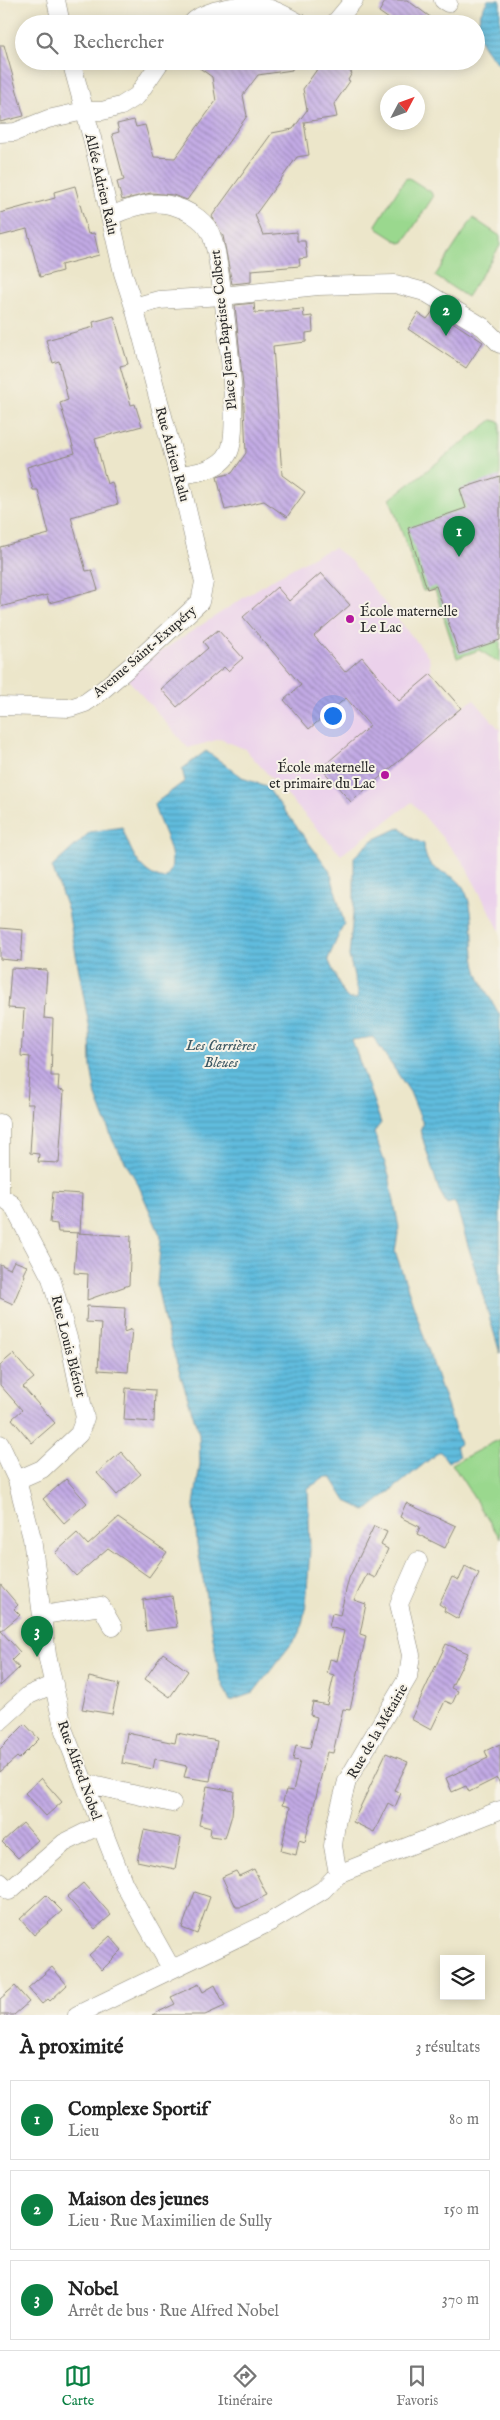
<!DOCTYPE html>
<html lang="fr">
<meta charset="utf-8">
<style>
:root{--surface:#fff;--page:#f2f2f2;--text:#222;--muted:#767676;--line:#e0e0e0;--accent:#0b8043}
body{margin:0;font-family:"IM FELL English",serif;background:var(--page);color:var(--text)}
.controls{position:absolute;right:15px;bottom:15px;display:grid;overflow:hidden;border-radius:0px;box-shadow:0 2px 12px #0003}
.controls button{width:45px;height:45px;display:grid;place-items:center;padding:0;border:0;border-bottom:1px solid var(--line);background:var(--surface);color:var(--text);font:25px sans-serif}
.compass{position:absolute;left:380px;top:85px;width:45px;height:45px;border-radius:50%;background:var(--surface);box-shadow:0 2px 12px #0003;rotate:49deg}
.you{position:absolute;left:332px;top:715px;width:18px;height:18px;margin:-12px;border:4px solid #fff;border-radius:50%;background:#1a73e8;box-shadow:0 0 0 8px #1a73e833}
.badge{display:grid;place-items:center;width:32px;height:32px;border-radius:50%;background:var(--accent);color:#fff;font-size:16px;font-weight:700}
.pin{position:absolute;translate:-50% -41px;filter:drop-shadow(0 1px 2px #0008)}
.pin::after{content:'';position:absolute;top:26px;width:18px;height:15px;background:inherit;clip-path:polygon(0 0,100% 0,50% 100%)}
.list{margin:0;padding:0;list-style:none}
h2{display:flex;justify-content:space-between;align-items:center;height:65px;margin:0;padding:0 20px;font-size:21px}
h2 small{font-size:16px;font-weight:400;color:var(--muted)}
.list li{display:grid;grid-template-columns:32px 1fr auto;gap:15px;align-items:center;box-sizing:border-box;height:80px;margin:0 10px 10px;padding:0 10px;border:1px solid var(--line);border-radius:0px}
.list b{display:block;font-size:19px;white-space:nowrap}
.list p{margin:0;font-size:16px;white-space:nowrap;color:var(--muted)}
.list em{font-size:16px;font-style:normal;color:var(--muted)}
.icon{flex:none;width:28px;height:28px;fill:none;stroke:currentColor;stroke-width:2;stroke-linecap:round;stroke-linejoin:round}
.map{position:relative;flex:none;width:500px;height:2015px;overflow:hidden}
.search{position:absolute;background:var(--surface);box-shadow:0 2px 12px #0003;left:15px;right:15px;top:15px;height:55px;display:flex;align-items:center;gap:12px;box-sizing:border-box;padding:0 18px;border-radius:28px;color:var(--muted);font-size:19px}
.sheet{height:335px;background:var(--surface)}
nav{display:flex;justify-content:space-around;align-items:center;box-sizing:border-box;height:70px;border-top:1px solid var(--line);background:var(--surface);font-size:14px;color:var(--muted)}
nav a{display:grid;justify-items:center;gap:2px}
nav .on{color:var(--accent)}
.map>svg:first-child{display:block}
.built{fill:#ebd1eb}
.grass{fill:#9ad88e;stroke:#62825c}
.water{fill:url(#water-rules);stroke:#467484}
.building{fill:url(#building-back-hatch)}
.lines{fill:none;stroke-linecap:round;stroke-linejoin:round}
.minor-casing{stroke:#8c887a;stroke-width:19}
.minor{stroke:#fff;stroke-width:18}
.poi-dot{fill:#b5179e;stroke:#f7f3e8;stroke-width:2}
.labels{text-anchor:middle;stroke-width:4;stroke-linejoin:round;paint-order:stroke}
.street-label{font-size:14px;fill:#2b2b2b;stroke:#f7f3e8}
.poi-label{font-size:14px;fill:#2b2b2b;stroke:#f7f3e8;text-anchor:start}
.water-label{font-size:15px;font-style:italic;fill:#3b5661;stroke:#f7f3e8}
</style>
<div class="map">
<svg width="500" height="2015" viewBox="0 0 500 2015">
<defs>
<pattern id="water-rules" width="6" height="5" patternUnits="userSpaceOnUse" patternTransform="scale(1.25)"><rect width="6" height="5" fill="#60bcde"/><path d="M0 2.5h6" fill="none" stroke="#4f99b4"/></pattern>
<pattern id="building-back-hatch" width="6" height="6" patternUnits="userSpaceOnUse" patternTransform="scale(1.25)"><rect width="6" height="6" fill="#c2aae5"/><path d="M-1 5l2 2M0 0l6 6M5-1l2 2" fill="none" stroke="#9e8bba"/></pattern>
</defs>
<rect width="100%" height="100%" fill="#f7f3e8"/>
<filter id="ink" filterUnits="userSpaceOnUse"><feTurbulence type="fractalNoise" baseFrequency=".02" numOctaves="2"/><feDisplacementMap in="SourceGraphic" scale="10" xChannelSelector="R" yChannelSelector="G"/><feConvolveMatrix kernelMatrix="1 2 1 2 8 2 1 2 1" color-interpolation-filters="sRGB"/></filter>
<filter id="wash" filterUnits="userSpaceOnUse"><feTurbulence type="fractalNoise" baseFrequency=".0096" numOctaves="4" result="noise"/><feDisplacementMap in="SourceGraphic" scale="20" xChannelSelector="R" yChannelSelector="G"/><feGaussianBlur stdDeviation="1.12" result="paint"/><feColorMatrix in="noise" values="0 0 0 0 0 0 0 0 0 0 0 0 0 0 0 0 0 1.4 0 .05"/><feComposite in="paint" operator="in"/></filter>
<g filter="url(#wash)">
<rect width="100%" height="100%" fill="#ece6ca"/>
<path class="built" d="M334 548 349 559 429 657 431 674 461 707 474 700 500 730V931L463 862 412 802 341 855 245 749 220 739 188 748 124 675 271 580 318 554Z"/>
<path class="grass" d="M409 178 431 192 433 197 404 242 400 243 378 229 376 225 405 179Z
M473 218 500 236V246L467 297 435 276Z
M492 420 500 422V663L479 650 457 658 435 590 423 591 390 499Z
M500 1439V1538L452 1464Z"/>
<path class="water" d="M488 0H500V66C479 44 469 29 488 0Z
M206 751 245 779 266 786 330 871 344 923 328 959 343 993 349 999H357L358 992 349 956 354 903V857L373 840 401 827 409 837 424 844C425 878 451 867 463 887 477 912 470 940 476 967 480 984 492 1000 500 1016V1353L456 1205 454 1202 447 1204 439 1190 420 1130 423 1124 410 1092 373 1037 352 1040 381 1123 374 1132 389 1175 399 1228 395 1251 460 1444 455 1447 460 1456 448 1462 440 1451 366 1511 346 1501 331 1477H326L308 1488 310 1550 306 1606 300 1633 253 1693 230 1701 220 1679 197 1544 194 1505 200 1464 199 1434 165 1325 157 1285 161 1237 138 1184 113 1141 96 1096 91 1067 90 1031 68 911 52 867 90 832 122 827C130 849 139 874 164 879 185 861 158 827 154 804L185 781 182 769Z"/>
<g id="blocks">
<path class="building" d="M386 0H407L440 24H396L379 12Z
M0 45H4L24 116 0 122Z
M190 61H292V70L258 75 243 95 247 116 187 200 173 195 151 193 122 200 117 182 124 180 112 134 119 132 117 124 134 120 136 127 145 125 154 157 175 158 216 101 212 77Z
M323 61H335L352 73 348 80 350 81 334 104 337 117 304 122 309 155 297 157 255 215 263 235 297 232V241H305L307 258 299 259 300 266 251 270V282L232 284 223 236 212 216 272 133 293 129 307 110 303 89Z
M75 186 88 234 94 233 99 255 61 265 62 271 40 277 27 229 0 236V213L55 198 54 192Z
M254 303 255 313 303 309 304 317 312 316 313 332 306 333V342L273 346 282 475 305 492 287 517 264 501 225 510 217 477 232 473 246 453 243 386 235 305Z
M434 310 483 342 466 368 408 329 418 313 427 319Z
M114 316 128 364 120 366 131 405 135 404 142 426 95 439 107 484 112 482 118 504 71 517 86 571 92 570 98 590 49 603 47 595 0 607V547L49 534 38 490H33L27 467 75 453 60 403 68 400 59 361 53 363 46 340 94 327 93 322Z
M500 476V640L459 654 436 586 427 589 408 528 466 508 460 489Z
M321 573 350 605 314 636 345 672 362 657 399 701 431 674 461 708 351 802 321 768 370 726 346 698 309 729 284 700 301 685 243 617 277 587 289 601Z
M218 630 243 658 228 671 224 667 177 707 161 689 208 648 203 642Z
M0 928 23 930 21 961 0 959Z
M11 968 47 970 44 1018 53 1019 51 1076H59L58 1090 64 1091 59 1163 38 1162 39 1154 30 1153 33 1104H27L30 1057 21 1056 24 1009 8 1008Z
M53 1192 82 1194 80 1233 58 1232 57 1224 50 1223Z
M77 1233 131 1236 129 1285 87 1300 88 1274 74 1273Z
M14 1261 27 1266 23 1274 25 1275 13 1304 0 1298V1264L10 1269Z
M87 1306 125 1308 124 1332 132 1329 128 1372 98 1370 101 1323 86 1322Z
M13 1354 34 1378 23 1387 55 1423 32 1443 12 1419 22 1410 0 1385V1365Z
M126 1388 155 1390 154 1422 124 1420Z
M121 1452 141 1474 117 1495 97 1473Z
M66 1479 87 1503 64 1523 43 1499Z
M406 1503 456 1526 445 1548 417 1534 420 1527 400 1517Z
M118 1518 167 1552 149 1577 108 1548 76 1576 55 1553 77 1533 88 1545Z
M374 1526 387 1532 381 1545 388 1549 375 1578 367 1574 354 1600 366 1604 360 1634 366 1636 350 1710 343 1709 333 1753 327 1752 305 1842 299 1840 296 1855 281 1851 290 1807 282 1805 286 1790 293 1791 300 1761 293 1760 296 1745 310 1748 317 1717 310 1715 313 1702 327 1705 334 1675 327 1673 330 1659 337 1661 344 1631 329 1627 332 1613 340 1615 349 1578Z
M465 1566 479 1573 458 1619 444 1611 445 1608 439 1604 452 1577 459 1580Z
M0 1584 18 1605 14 1609 20 1615 1 1631 20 1652 12 1660 19 1668 0 1686Z
M172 1596 177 1627 146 1631 143 1600Z
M446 1644 468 1653 451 1688 458 1691 452 1704 445 1701 431 1730 411 1719Z
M163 1653 188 1671 170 1697 145 1679Z
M89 1677 119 1684 112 1714 82 1709Z
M25 1724 39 1739 19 1759 17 1757 0 1772V1749Z
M127 1733 175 1743 177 1733 217 1741 210 1781 184 1777 187 1766 155 1759 153 1769 122 1763Z
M500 1744V1784L497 1778 469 1792 466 1786 452 1792 446 1778 488 1758 485 1751Z
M386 1753 408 1762 394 1790 401 1793 395 1807 388 1803 374 1832 353 1822Z
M41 1778 62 1802 46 1816 25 1793Z
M207 1786 234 1791 232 1815 225 1838 210 1836 211 1828 199 1825Z
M23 1823 38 1840 18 1858 2 1842Z
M144 1830 181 1838 175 1869 137 1861Z
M254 1869 267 1895 242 1907H236L222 1877 236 1871 239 1876Z
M83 1883 111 1915 95 1929 67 1897Z
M195 1892 210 1897 197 1934 182 1928Z
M46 1895 62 1911 34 1935 20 1919Z
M110 1936 122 1950 102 1970 89 1955Z
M52 1967 67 1985 50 2001 48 1999 42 2004 28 1988Z
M199 1984 203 1992 215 1985 225 2006 205 2015H152L175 2004 171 1997Z
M15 1986 29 2002 14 2015H0V1999Z"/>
</g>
</g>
<g filter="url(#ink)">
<use href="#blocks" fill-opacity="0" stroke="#8c887a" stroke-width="1"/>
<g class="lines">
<g class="minor-casing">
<path id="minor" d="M56 0 61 24
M443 0 448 3
M191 24C198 16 204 15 214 11 254 0 265 4 301 24
M334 24 354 0
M0 133 15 132 48 119 84 111H102L121 106 137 96 161 61
M111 216C140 203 163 197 192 214 200 219 206 224 210 232 213 238 214 245 216 251 222 285 242 427 229 452 220 470 196 473 179 475
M134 307 159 300 222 296 318 286 395 284 425 292 483 327 500 344
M0 706 70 708 85 703 99 693 140 658 200 602 204 582 182 488 134 307 123 273 92 138 71 61
M0 1123V1199
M1 1197 12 1204 51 1278 70 1345 85 1418 79 1434 42 1469 17 1480
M0 1444 17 1480 32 1538 47 1655 64 1731 124 1884 171 1968
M43 1615 101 1606 113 1627
M0 1721 29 1695 54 1684
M84 1783 172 1803
M338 1874 333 1846 336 1823 347 1781 408 1677 411 1655 399 1604 418 1561
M0 1882 9 1891 64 1843 100 1825
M77 2015 270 1922 323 1890 338 1874 500 1810"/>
</g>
<use href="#minor" class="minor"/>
</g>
</g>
<g class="poi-dot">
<circle cx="350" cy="619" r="5"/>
<circle cx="385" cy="775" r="5"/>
</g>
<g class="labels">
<g class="street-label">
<text transform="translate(102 184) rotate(77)" y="5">Allée Adrien Ralu</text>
<text transform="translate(223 330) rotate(-96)" y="5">Place Jean-Baptiste Colbert</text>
<text transform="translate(173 454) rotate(75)" y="5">Rue Adrien Ralu</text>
<text transform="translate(144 651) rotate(-41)" y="5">Avenue Saint-Exupéry</text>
<text transform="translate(69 1346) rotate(76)" y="5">Rue Louis Blériot</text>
<text transform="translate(377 1731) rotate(-60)" y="5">Rue de la Métairie</text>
<text transform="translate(80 1770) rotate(70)" y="5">Rue Alfred Nobel</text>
</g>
<g class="poi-label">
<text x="360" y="616">École maternelle<tspan x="360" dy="16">Le Lac</tspan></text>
<text x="375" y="772" text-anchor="end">École maternelle<tspan x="375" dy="16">et primaire du Lac</tspan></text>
</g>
<g class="water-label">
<text x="221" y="1050">Les Carrières<tspan x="221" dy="17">Bleues</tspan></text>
</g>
</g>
</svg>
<div class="controls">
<button><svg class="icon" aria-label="layers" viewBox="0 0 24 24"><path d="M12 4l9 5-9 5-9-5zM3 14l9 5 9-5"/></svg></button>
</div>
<svg class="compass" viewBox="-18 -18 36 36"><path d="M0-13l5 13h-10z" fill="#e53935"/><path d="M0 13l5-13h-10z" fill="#767676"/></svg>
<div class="you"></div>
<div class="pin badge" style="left:459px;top:557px">1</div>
<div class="pin badge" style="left:446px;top:336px">2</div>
<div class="pin badge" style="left:37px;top:1657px">3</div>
<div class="search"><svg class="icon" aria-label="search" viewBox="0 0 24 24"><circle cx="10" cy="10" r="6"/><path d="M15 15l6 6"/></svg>Rechercher</div>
</div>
<section class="sheet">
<h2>À proximité<small>3 résultats</small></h2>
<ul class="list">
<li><span class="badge">1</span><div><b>Complexe Sportif</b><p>Lieu</p></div><em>80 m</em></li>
<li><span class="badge">2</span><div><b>Maison des jeunes</b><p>Lieu · Rue Maximilien de Sully</p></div><em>150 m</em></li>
<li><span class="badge">3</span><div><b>Nobel</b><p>Arrêt de bus · Rue Alfred Nobel</p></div><em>370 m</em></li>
</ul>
</section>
<nav>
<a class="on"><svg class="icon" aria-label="map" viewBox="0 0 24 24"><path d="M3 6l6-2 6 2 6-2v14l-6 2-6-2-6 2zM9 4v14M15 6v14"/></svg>Carte</a>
<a><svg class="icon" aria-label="directions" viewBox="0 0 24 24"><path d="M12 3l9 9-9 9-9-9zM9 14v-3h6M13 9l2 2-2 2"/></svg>Itinéraire</a>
<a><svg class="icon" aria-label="saved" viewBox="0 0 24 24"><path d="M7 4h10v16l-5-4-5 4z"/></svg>Favoris</a>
</nav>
